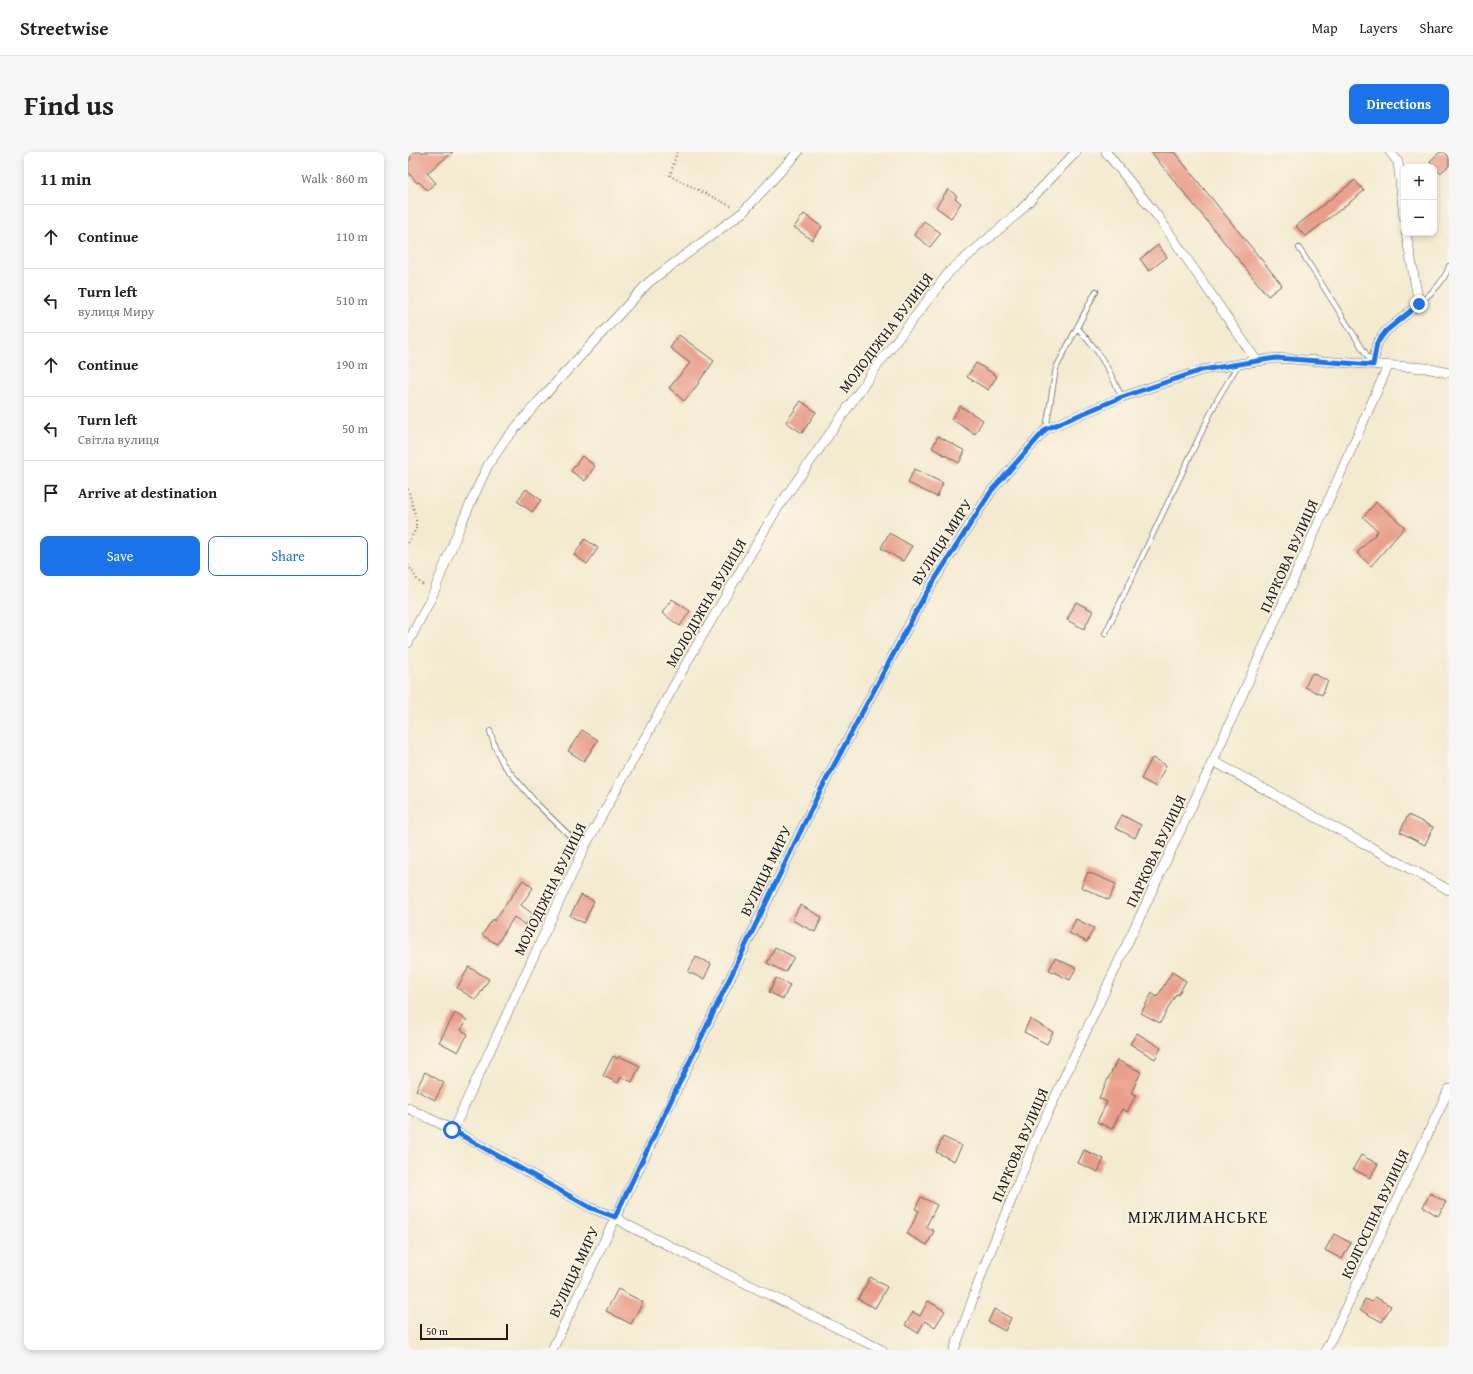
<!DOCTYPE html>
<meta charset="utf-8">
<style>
:root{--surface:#fff;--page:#f6f6f6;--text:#202124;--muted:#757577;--line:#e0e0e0;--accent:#1a73e8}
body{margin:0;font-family:"Gentium Book Plus",serif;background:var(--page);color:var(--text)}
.controls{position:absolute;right:12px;top:12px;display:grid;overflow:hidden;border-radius:8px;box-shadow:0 2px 6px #0003}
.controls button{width:36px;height:36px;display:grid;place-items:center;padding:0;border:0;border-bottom:1px solid var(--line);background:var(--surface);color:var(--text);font:20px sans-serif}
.scale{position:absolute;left:12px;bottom:10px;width:88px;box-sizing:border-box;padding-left:4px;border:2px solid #1c1c1c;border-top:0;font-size:11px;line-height:14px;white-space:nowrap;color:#1c1c1c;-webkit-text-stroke:3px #fcf5e5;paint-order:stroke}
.stop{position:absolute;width:12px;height:12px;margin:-9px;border:3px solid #1a73e8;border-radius:50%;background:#fff}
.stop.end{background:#1a73e8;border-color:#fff;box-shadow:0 1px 4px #0008}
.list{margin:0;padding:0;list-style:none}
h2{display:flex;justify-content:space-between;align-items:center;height:52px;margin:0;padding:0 16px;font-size:17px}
h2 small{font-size:13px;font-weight:400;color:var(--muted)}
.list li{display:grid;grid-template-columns:26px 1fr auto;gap:12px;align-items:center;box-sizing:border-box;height:64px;padding:0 16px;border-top:1px solid var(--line)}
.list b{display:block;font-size:15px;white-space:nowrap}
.list p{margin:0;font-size:13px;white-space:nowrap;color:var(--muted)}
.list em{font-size:13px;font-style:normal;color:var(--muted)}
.actions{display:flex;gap:8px;padding:12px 16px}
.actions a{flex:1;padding:9px 0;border:1px solid var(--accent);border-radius:8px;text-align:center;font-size:14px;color:var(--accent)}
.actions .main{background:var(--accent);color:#fff}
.icon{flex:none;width:22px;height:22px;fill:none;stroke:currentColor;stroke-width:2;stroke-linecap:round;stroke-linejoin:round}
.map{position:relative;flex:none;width:1041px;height:1198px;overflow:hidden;border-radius:8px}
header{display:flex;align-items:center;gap:24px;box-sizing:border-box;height:56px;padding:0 20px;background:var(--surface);border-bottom:1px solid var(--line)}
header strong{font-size:19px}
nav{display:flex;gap:22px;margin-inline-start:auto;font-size:14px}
.intro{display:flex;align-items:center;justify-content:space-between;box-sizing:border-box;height:96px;padding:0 24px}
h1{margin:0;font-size:28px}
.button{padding:10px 18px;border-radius:8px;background:var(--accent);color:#fff;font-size:14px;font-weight:700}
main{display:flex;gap:24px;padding:0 24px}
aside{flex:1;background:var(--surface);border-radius:8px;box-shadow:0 2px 6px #0003}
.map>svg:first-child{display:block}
.building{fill:#e99d8a}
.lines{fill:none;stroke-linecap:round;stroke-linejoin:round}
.service-casing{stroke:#67645b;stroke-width:6}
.minor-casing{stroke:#67645b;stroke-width:10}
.path{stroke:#67645b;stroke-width:2;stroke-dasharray:1 3;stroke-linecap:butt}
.service{stroke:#fff;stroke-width:4.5}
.minor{stroke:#fff;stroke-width:9}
.route{stroke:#1a73e8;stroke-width:5}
.labels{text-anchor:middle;stroke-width:3;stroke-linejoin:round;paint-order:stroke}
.street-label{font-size:15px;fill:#1c1c1c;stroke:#fcf5e5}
.quarter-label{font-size:17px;letter-spacing:1px;fill:#1c1c1c;stroke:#fcf5e5}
</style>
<header>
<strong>Streetwise</strong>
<nav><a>Map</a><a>Layers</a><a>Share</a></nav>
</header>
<div class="intro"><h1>Find us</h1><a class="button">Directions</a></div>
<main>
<aside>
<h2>11 min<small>Walk · 860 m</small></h2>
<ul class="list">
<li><svg class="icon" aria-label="ahead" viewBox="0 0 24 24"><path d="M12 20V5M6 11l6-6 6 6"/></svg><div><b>Continue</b></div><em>110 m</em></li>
<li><svg class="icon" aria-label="left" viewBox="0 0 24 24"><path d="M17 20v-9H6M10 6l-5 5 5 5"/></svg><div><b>Turn left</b><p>вулиця Миру</p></div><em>510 m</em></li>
<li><svg class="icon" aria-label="ahead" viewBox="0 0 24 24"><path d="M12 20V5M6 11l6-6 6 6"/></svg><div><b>Continue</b></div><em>190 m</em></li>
<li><svg class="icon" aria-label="left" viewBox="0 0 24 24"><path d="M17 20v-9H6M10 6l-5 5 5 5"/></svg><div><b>Turn left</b><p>Світла вулиця</p></div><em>50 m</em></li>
<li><svg class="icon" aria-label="arrive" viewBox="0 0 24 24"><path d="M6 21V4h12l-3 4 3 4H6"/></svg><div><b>Arrive at destination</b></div></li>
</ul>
<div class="actions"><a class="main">Save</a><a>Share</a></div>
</aside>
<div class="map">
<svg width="1041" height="1198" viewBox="0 0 1041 1198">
<rect width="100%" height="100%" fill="#fcf5e5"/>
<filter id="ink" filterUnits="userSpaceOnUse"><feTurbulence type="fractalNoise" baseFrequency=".025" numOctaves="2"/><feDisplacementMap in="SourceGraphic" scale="8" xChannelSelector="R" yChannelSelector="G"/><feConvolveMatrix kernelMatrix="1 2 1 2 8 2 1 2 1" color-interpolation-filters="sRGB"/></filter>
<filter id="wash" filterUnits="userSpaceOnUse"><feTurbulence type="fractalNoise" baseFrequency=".012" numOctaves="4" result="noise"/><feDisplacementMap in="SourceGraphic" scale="16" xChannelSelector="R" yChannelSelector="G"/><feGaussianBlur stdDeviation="0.9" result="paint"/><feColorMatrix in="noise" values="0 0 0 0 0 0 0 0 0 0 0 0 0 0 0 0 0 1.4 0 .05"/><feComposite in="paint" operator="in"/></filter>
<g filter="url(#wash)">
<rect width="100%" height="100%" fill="#f3ead0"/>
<g id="blocks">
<path class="building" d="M0 0H45L19 21 28 31 19 38 11 30 9 31 0 20V10L3 6Z
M743 0H766L874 133 860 144Z
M1032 0H1037L1041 5V14L1032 21 1022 9Z
M947 28 956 39 897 85 888 74Z
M540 37 549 44 547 46 553 51 543 66 528 55Z
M396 62 414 75 404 88 386 75Z
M516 69 533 81 522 95 506 83Z
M750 93 759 105 741 119 732 107Z
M271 183 306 209 290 231H291L276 249 261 236 282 211 262 196Z
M568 211 589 224 580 238 559 225Z
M393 249 408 260 394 281 378 270Z
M552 254 575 268 567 282 543 267Z
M530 284 557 299 551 311 524 296Z
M174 304 187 314 177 329 163 319Z
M506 317 535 331 529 345 500 331Z
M118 337 133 348 124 360 109 349Z
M968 350 997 375 963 414 949 401 970 379 955 365Z
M481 381 504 394 495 409 473 396Z
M177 387 190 396 179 412 166 403Z
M264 447 282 459 272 474 254 461Z
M668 450 685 459 676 477 659 468Z
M904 521 920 529 914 543 897 535Z
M174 578 190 588 176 609 160 599Z
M744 606 758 613 748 635 733 627Z
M714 663 733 673 727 686 707 676Z
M1000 663 1025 675 1017 693 992 680Z
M680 720 708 732 701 748 673 735Z
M115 728 125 736 113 753 125 762 117 773 106 765 89 792 74 783 85 767 86 769Z
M173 743 186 749 176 771 162 764Z
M392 753 414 765 407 780 384 768Z
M668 767 686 776 679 790 661 781Z
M367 795 386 805 377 820 359 811Z
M288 805 303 812 296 827 280 820Z
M647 806 668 816 662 828 641 818Z
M61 815 81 827 68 848 49 836Z
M764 820 778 829 770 843 768 842 752 871 733 861 744 841 749 845Z
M368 826 382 833 375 847 361 840Z
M47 861 59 868 53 878 60 882 50 900 31 890Z
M622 867 645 880 639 892 616 880Z
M729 881 753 896 747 907 722 892Z
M205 904 210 907 211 904 232 914 224 930 213 925 210 931 195 924Z
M709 908 733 920 723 941 728 943 719 960 714 957 704 977 689 970 699 950 691 946Z
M17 920 36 931 27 948 8 938Z
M535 985 554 994 546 1009 528 1000Z
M676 998 696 1007 690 1020 670 1011Z
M953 1003 970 1012 962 1026 945 1017Z
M1022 1041 1038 1050 1030 1064 1015 1055Z
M513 1045 529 1053 518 1075 526 1079 519 1093 499 1082 511 1059 507 1057Z
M926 1082 943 1091 934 1107 917 1098Z
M462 1125 479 1135 467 1156 450 1147Z
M210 1137 235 1150 223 1172 198 1159Z
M967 1145 983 1154 974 1170 952 1158 957 1147 964 1150Z
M520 1149 537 1159 527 1175 517 1169 510 1181 497 1173 505 1160 512 1164Z
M586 1157 603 1166 597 1179 580 1170Z"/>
</g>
</g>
<g filter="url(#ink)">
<use href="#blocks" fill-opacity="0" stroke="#67645b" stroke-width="1"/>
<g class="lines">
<g class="service-casing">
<path id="service" d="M891 96 965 213
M1011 152C1023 141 1036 131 1041 114
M669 175 689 199 701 219 714 245
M638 277 648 216 688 139
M697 482 809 248 830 213
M82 579 87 595 95 612 128 651 163 685 177 694"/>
</g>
<g class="minor-casing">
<path id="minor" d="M698 0 751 66 848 208
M982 0 990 10 996 65
M965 213 969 191 978 179 1011 152 998 81
M0 491 25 442 53 372 80 313 98 287 130 250 241 130 335 60 390 0
M805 609 1041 738
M0 956 45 978 183 1056 207 1065 221 1074 474 1198
M45 978 177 694 283 503 369 357 469 214 542 119 609 62 668 0
M144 1198 409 645 517 443 584 338 638 277 714 245 794 218 868 206 1018 216 1041 221
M546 1198 556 1172 576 1115 632 977 805 609 980 214
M918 1198 1041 937"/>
</g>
<path class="path" d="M269 0 262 24 325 55
M0 337 8 366V377L0 391
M0 413 10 429 17 434"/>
<use href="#service" class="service"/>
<use href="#minor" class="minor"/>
</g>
</g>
<g class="lines" filter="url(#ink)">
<path class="route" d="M44 978 183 1056 207 1065 409 645 517 443 584 338 638 277 714 245 794 218 868 206 965 213 969 191 978 179 1011 152"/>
</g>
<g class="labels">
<g class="street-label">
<text transform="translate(478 181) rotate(-53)" y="5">МОЛОДІЖНА ВУЛИЦЯ</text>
<text transform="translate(534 390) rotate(-57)" y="5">ВУЛИЦЯ МИРУ</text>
<text transform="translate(881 404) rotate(-66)" y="5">ПАРКОВА ВУЛИЦЯ</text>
<text transform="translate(298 451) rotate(-60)" y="5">МОЛОДІЖНА ВУЛИЦЯ</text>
<text transform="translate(748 699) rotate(-65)" y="5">ПАРКОВА ВУЛИЦЯ</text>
<text transform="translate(358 719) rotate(-64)" y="5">ВУЛИЦЯ МИРУ</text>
<text transform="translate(142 737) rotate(-64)" y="5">МОЛОДІЖНА ВУЛИЦЯ</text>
<text transform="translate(612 993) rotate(-67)" y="5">ПАРКОВА ВУЛИЦЯ</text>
<text transform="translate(967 1062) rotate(-65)" y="5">КОЛГОСПНА ВУЛИЦЯ</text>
<text transform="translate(166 1120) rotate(-65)" y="5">ВУЛИЦЯ МИРУ</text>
</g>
<g class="quarter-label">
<text x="790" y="1071">МІЖЛИМАНСЬКЕ</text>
</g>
</g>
</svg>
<div class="controls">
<button>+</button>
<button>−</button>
</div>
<div class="scale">50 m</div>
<div class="stop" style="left:44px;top:978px"></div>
<div class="stop end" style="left:1011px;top:152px"></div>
</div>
</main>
